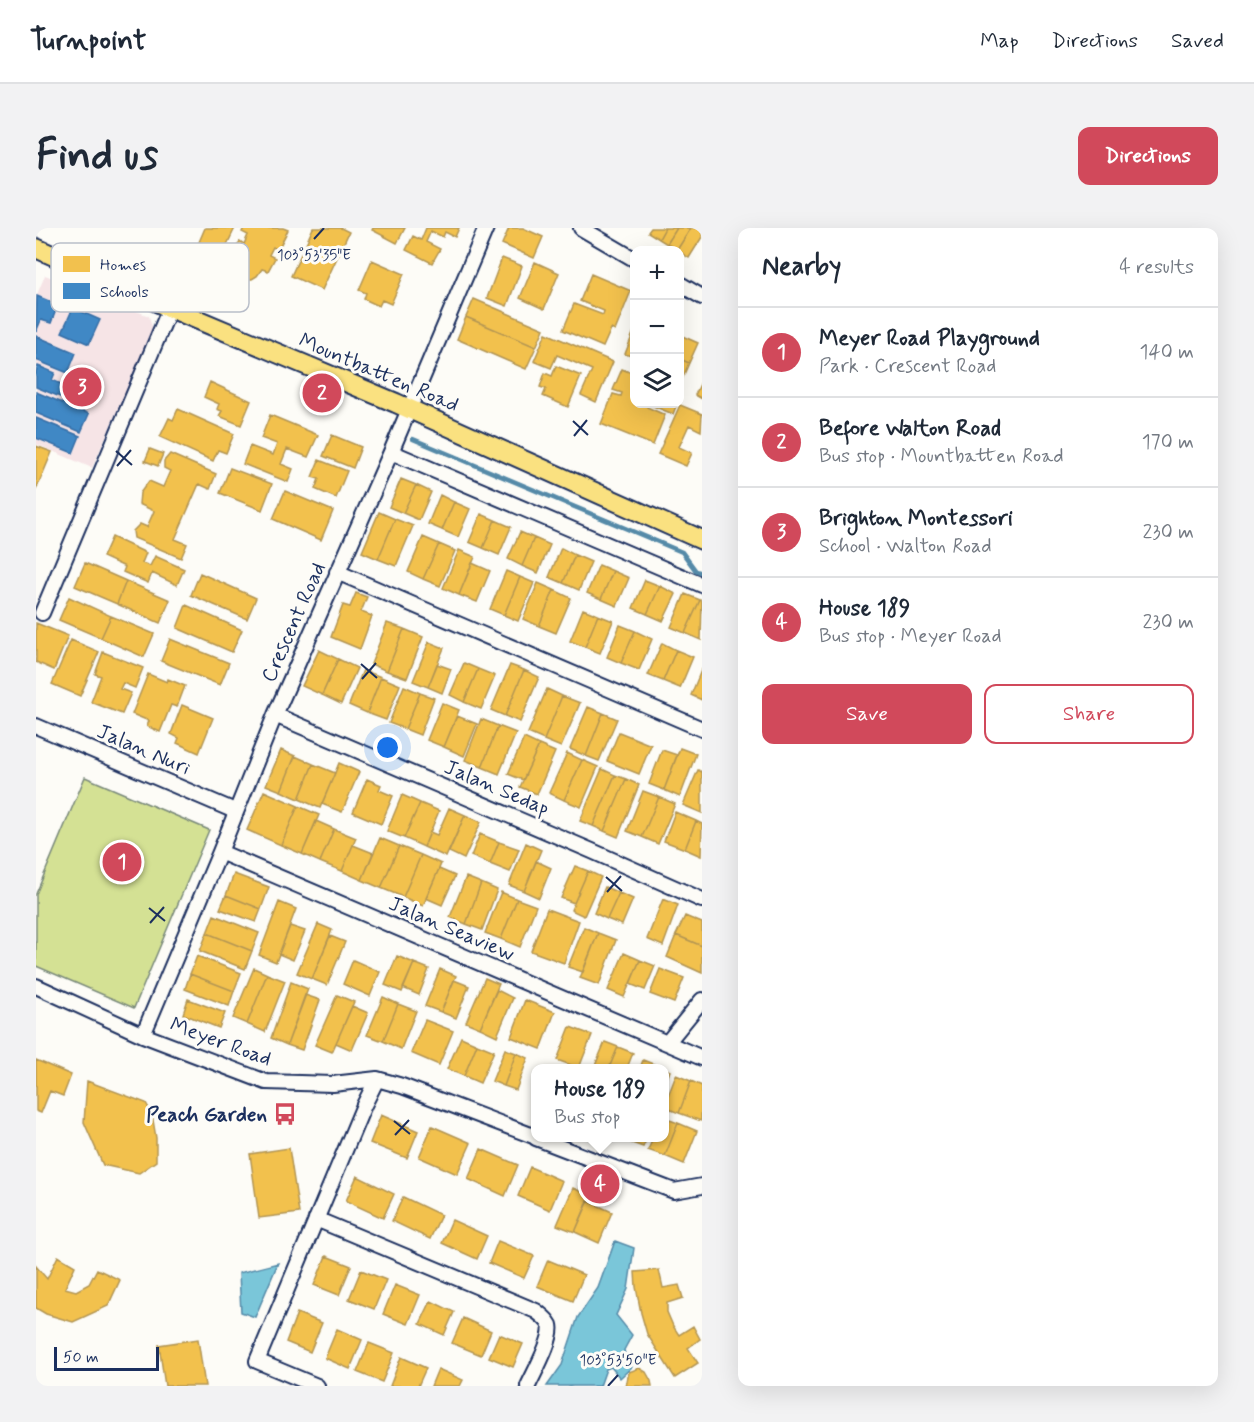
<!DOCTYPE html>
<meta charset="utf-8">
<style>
:root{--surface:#fff;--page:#f2f2f3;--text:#1f2937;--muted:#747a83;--line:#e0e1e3;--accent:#d1495b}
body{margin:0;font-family:Mynerve,sans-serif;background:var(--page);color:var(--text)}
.controls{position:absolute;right:18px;top:18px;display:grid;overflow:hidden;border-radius:12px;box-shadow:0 6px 24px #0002}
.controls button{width:54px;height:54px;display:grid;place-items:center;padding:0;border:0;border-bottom:2px solid var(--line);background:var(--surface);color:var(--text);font:30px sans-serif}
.scale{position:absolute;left:18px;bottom:15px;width:105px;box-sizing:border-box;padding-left:6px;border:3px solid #1b2f5e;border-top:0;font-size:16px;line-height:21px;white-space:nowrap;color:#1b2f5e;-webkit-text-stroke:4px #fdfcf7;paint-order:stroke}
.you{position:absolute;left:352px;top:520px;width:21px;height:21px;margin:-15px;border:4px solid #fff;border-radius:50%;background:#1a73e8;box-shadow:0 0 0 9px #1a73e833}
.badge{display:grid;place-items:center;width:39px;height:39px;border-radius:50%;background:var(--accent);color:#fff;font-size:20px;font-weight:700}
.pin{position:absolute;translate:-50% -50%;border:3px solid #fff;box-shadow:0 2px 6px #0006}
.popup{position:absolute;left:495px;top:836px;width:138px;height:78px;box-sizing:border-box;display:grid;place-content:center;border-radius:12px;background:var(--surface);filter:drop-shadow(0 2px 4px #0005);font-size:20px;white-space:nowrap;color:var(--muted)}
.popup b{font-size:22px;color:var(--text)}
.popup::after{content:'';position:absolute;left:50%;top:100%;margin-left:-12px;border:12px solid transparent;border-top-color:var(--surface)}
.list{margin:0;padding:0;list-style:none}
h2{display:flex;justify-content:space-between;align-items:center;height:78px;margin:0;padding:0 24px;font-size:26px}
h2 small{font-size:20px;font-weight:400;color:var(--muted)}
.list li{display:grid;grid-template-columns:39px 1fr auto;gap:18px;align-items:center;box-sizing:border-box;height:90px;padding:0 24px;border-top:2px solid var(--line)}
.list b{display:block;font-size:22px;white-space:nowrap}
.list p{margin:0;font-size:20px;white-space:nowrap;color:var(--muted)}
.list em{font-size:20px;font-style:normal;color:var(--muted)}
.actions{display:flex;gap:12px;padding:18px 24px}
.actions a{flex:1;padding:14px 0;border:2px solid var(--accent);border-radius:12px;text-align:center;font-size:21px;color:var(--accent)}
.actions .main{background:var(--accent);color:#fff}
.icon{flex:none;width:33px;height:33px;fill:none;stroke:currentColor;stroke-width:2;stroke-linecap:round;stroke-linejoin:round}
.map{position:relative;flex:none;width:666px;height:1158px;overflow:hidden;border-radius:12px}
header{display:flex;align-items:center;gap:36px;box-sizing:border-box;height:84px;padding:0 30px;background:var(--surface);border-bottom:2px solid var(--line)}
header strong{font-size:28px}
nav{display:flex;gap:33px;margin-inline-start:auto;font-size:21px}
.intro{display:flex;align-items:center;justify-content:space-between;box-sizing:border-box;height:144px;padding:0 36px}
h1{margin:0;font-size:42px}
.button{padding:15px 27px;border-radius:12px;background:var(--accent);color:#fff;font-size:21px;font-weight:700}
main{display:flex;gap:36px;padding:0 36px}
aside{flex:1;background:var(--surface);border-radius:12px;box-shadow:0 6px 24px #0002}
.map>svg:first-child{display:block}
.built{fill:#f6e4e6}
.green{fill:#d4e194;stroke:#788879;stroke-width:1.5}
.water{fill:#7ac6d9;stroke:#548aa8;stroke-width:1.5}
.homes{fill:#f2c14e;stroke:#b29553;stroke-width:1.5}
.schools{fill:#3f88c5;stroke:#346da6;stroke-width:1.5}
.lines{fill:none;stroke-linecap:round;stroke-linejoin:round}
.stream{stroke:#548aa8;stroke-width:4.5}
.minor-casing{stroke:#1b2f5e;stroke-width:18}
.major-casing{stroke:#1b2f5e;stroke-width:22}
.minor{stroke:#fdfcf7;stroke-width:14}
.major{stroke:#fae180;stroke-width:18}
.ticks{fill:none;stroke:#1b2f5e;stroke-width:2}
.labels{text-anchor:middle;stroke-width:6;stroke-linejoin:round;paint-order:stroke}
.street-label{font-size:21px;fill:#1b2f5e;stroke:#fdfcf7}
.poi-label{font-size:21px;font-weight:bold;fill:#1b2f5e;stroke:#fdfcf7;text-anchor:end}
.key{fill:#fdfcf7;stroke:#b9bec9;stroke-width:1.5}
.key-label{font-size:16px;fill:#1b2f5e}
.ticks-label{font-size:15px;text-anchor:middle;fill:#1b2f5e;stroke:#fdfcf7;stroke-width:6;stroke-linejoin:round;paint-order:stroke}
</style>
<header>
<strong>Turnpoint</strong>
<nav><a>Map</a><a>Directions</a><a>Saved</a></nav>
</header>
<div class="intro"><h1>Find us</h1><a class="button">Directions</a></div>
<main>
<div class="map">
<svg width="666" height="1158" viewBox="0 0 666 1158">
<rect width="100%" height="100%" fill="#fdfcf7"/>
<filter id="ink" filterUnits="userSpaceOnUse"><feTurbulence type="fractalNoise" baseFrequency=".0167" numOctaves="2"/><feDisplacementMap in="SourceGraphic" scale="12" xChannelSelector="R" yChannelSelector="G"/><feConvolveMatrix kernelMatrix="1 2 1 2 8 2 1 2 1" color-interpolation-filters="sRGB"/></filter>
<g filter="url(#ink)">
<path class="built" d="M9 47 113 88 117 102 56 240 0 216V69Z"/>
<path class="green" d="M49 549 173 602 98 780 0 738V666Z"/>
<path class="water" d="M579 1013 598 1020 592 1061 580 1087 596 1107 588 1122 590 1131 596 1139 584 1150 575 1139 570 1141 564 1158H511L526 1137 542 1089 562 1060Z
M242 1035 219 1089 205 1084 203 1045Z"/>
<path class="homes" d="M169 0H199L187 25 163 14Z
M208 0H247L252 2 242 22 237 19 233 27 239 30 232 43 226 41 221 48 216 51H210L206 47 204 41 206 31 197 26 204 13 208 16 212 7 206 4Z
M277 0H305L313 4 286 62 255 48Z
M337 0H369L361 15 336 2Z
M390 0H423L419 9 409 4 407 9 395 3 390 14 404 21 396 35 370 22 377 8 385 12Z
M473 0H487L507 9 498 30 466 16Z
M615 0H629L623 11 612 4Z
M629 0H641L631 16 623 11Z
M641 0H655L641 22 631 16Z
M655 0H666V9L653 30 641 22Z
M466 30 486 38 471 78 451 70Z
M336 32 368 46 355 76 346 72 343 78 328 71 330 65 323 62Z
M499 34 523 45 508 81 484 70Z
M555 46 595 63 579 103 575 101 567 119 527 102 538 76 567 87 568 83 544 73Z
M438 71 508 101 500 119 430 89Z
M430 89 500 119 490 141 421 111Z
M598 103V129L589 126Z
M510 105 577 134 560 174 545 167 556 142 521 127 515 140 498 133Z
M644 107 662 115 653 135 644 131Z
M644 131 653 135 644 156Z
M520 138 545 148 532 179 507 168 510 161 504 159 509 145 516 148Z
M586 141 598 146V176H641L637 186 612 176 611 179 629 187 617 217 565 196 577 166 585 168 586 165 577 162Z
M666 152V171L659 167Z
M174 154 215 173 205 197 183 188 186 183 181 181 183 176 168 169Z
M644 177 666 186 665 203 653 197 643 219 656 225 650 238 622 226Z
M142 181 198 206 190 225 182 222 177 233 124 209 133 190 137 192Z
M234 187 282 207 272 229 251 221 245 236 257 241 252 254 207 236 214 218 237 227 241 216 225 210Z
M296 207 325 219 317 240 287 228Z
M0 218 16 224 0 262Z
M114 221 127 226 122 238 109 233Z
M134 226 180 246 174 261 163 256 139 311 151 316 145 330 98 310 97 303 104 296 111 299 118 283 103 276 104 265 113 253 127 259 134 243 128 240V233Z
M283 232 311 243 300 270 279 261 283 251 276 249Z
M194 240 236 256 226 282 184 265Z
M365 251 380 257 367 285 353 279Z
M380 257 395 264 383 292 367 285Z
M249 263 297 283 285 312 237 291Z
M404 267 418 274 406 302 392 296Z
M418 274 434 281 422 309 406 302Z
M343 284 359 291 342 331 326 324Z
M445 286 459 292 447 320 433 314Z
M359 291 377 298 360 338 342 331Z
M459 292 475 299 463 327 447 320Z
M484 304 498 310 486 338 472 331Z
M76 309 110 325 106 335 114 338 119 328 148 341 141 357 116 345 112 355 87 344 89 339 67 329Z
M387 309 403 316 387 351 372 344Z
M498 310 514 317 502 345 486 338Z
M403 316 419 323 404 358 387 351Z
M525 320 539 327 527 355 513 349Z
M423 322 439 329 423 367 407 360Z
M539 327 555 334 543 362 527 355Z
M49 335 90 353 81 376 39 358Z
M436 335 454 343 441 374 423 367Z
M563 337 577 343 565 371 551 365Z
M470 343 484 349 468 387 454 381Z
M577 343 593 350 581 378 565 371Z
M164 345 220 370 211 391 155 367Z
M484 349 498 355 482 393 468 387Z
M609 352 624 358 611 386 597 380Z
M90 353 134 372 124 395 81 376Z
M502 355 518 362 503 398 487 391Z
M624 358 640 366 627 393 611 386Z
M518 362 535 370 520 405 503 398Z
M320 365 331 369 325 384 336 388 324 421 295 409 307 377 314 379Z
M649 366 664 372 649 405 635 399Z
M33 369 75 388 65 410 23 392Z
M664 372 666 373 665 412 649 405Z
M150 377 206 402 196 424 141 400Z
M547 381 562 387 549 419 534 413Z
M562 387 577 393 564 425 549 419Z
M75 388 118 406 108 429 65 410Z
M0 395 32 408 18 442 0 434Z
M351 395 368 401 351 443 335 436Z
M584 397 599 403 585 435 571 429Z
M368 401 387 409 371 450 351 443Z
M599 403 616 411 603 442 585 435Z
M134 411 193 435 184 457 125 433Z
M35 412 63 424 44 468 16 456Z
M393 414 408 420 392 459 377 453Z
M626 415 640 422 627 453 612 447Z
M283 422 302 431 286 467 266 458Z
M640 422 657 429 644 460 627 453Z
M67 424 107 440 99 460 87 455 84 461 95 465 86 486 55 474 65 448 59 446Z
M302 431 321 440 305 476 286 467Z
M428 435 442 441 428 474 414 467Z
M401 436 415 441 406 465 392 459Z
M474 437 488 442 469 488 455 482Z
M666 440V472L655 467Z
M442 441 459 448 445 481 428 474Z
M327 442 345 449 331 485 313 477Z
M488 442 503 449 484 494 469 488Z
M112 446 131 454 132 451 149 458 141 479 135 477 124 504 111 498 113 493 96 486Z
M345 449 364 457 350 492 331 485Z
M368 458 384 465 369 501 353 495Z
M511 461 526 468 508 512 492 505Z
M384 465 398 470 384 507 369 501Z
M526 468 544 475 525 519 508 512Z
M406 475 423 482 408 519 391 512Z
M146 477 177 490 163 525 141 515 143 510 135 506Z
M552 479 567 485 550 528 534 521Z
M567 485 581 491 563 533 550 528Z
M421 488 441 496 428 528 408 519Z
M445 491 462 498 446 539 429 532Z
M462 498 480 505 463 546 446 539Z
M583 504 615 517 603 546 571 533Z
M488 510 503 517 487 552 472 546Z
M503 517 519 524 501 566 484 559Z
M644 520 660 526 644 569 628 562Z
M245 522 259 528 245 563 230 557Z
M626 522 641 527 628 562 613 556Z
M531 525 546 532 528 572 513 565Z
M259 528 277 536 263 571 245 563Z
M546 532 562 539 545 579 528 572Z
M303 535 323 544 306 584 286 576Z
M277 536 299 545 284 580 263 571Z
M566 541 579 547 557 598 544 593Z
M662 542 666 544V585L647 577Z
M579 547 590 551 568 603 557 598Z
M331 551 345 557 343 562 357 568 345 596 317 584Z
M590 551 603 557 582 609 568 603Z
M228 563 262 578 245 617 211 602Z
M607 563 623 569 606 609 591 603Z
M366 567 384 575 368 610 351 603Z
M623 569 639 576 622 616 606 609Z
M384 575 403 583 388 619 368 610Z
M262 578 283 587 266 626 245 617Z
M413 580 429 587 410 629 388 619 394 604 401 607Z
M639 584 660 593 649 621 628 613Z
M429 587 445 594 428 631 413 624Z
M280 593 298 601 284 634 266 626Z
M660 593 666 596 665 628 649 621Z
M298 601 320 610 306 643 284 634Z
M444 606 463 614 454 636 435 628Z
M344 610 363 618 345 660 326 652Z
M463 614 483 621 474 644 454 636Z
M490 615 505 622 488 663 473 657Z
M317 617 337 625 326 652 306 643Z
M363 618 385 627 367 669 345 660Z
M385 627 405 636 387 678 367 669Z
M500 633 515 640 503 670 488 663Z
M539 638 552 643 538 675 525 670Z
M403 641 419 648 406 677 390 670Z
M552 643 565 649 548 688 535 682Z
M198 646 233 659 225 681 190 667Z
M430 649 445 655 430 696 414 689Z
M445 655 461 662 446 702 430 696Z
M569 659 583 665 571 691 558 685Z
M465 664 481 671 465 711 449 705Z
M583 665 597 671 586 697 571 691Z
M190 667 225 681 220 694 184 681Z
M481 671 500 678 484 719 465 711Z
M627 671 642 677 627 718 611 711Z
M243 674 260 681 240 734 223 727Z
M511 681 543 693 528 735 495 723Z
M178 687 223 705 216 723 171 705Z
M649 688 666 695V718L640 707Z
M282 696 296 702 276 751 261 745Z
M254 698 269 703 257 732 243 726Z
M548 699 562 705 547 744 532 739Z
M171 705 216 723 209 741 164 723Z
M562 705 580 712 563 757 544 750Z
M640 707 666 718V745L631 729Z
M294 708 309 714 291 757 276 751Z
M588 725 604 732 588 769 572 762Z
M161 728 205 745 198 763 154 746Z
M361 728 378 735 366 764 349 757Z
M317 732 344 744 334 768 307 756Z
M604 732 619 738 609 762 594 756Z
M378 735 393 741 383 767 367 760Z
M218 740 231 746 211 796 197 790Z
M404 741 420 748 405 784 389 778Z
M624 741 648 750 638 775 614 766Z
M154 746 198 763 193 778 149 761Z
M231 746 249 753 229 804 211 796Z
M449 750 463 756 444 800 430 794Z
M418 752 433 758 420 790 405 784Z
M255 754 272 761 251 817 235 810Z
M461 762 477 770 461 808 444 800Z
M269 767 284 772 266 822 251 817Z
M301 767 318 774 296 824 279 817Z
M347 769 362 776 347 813 331 807Z
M152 771 189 785 183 800 147 786Z
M489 772 519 784 505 821 475 809Z
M362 776 380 783 365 821 347 813Z
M316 778 332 785 316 822 300 815Z
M389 792 417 803 403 837 375 825Z
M534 799 556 807 543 840 521 832Z
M425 809 441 816 428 848 411 841Z
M569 814 582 819 573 840H558Z
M441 816 458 823 444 855 428 848Z
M582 819 597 825 591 840H573Z
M469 821 480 825 468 858 456 853Z
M480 825 492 830 480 862 468 858Z
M0 832 35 847 27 868 14 863 5 885 0 883Z
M607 832 620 837 618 840H604Z
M620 837 634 843 628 858V840H618Z
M640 847 655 853 643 885 628 879Z
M51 853 110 875 116 886 120 910V933L103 945 67 937 48 894Z
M655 853 666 858 665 893 643 885Z
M345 887 382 903 371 930 334 915Z
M628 890 642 895 629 928 612 922 617 910H628Z
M642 895 661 903 648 936 629 928Z
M396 898 435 915 421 946 383 929Z
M589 910H611L607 919 588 912Z
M253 920 263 985 223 990 214 926Z
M445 921 482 937 469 968 432 951Z
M494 939 526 953 514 982 482 968Z
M321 948 358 966 347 990 310 973Z
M537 960 555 968 539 1004 521 997Z
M367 969 405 987 394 1011 356 993Z
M552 973 576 984 563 1015 539 1004Z
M416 992 451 1008 441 1031 406 1015Z
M462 1013 498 1028 488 1050 453 1035Z
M22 1028 39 1038 29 1060 40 1063 53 1056 61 1041 84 1052 72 1078 37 1094 10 1086 0 1080V1038L11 1051Z
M290 1028 315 1038 303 1067 278 1057Z
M512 1032 548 1047 537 1073 501 1058Z
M325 1042 350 1052 338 1081 313 1071Z
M623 1042 627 1060 643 1057 647 1070 631 1075V1084L637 1098 643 1107 657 1098 664 1111 652 1120 662 1135 639 1150 611 1106 605 1085 600 1059 599 1044Z
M359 1057 384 1067 372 1096 347 1086Z
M395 1073 418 1084 408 1107 384 1096Z
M261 1085 286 1095 274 1124 250 1114Z
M427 1090 455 1103 445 1127 416 1115Z
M301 1101 326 1112 314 1141 289 1130Z
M463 1106 487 1116 477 1139 453 1129Z
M162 1111 169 1158H129L123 1117Z
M333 1115 358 1125 346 1154 321 1144Z
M365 1129 390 1140 382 1158H354Z
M603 1140 610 1144 615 1153 616 1158H590L593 1144Z
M402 1141 427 1152 424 1158H395Z"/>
<path class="schools" d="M1 68 22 77 15 95 5 92 0 104Z
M37 80 64 92 53 116 26 104Z
M0 108 40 125 32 145 0 132Z
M2 138 19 145 16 152 34 160 29 171 0 159V144Z
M0 164 53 186 45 204 0 185Z
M0 190 44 208 37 225 0 210Z"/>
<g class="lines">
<path class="stream" d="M377 211 646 324 660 343 666 345"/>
<g class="minor-casing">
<path id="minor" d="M545 0 598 31
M644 56 666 69
M355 224 666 357
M301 344 666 501
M6 385 134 80
M239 487 556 623 666 672
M0 498 199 583
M184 624 666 830
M0 758 107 807 230 854 297 856 341 851 366 858 500 909
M107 807 184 624 239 487 355 224 450 0
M631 815 666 772
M500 910 638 963 666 958
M280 991 500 1083C505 1087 511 1091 514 1097 518 1109 498 1145 492 1158
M281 1158 221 1133 328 877 341 851"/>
</g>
<g class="major-casing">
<path id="major" d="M0 20 134 80 360 175 666 312"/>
</g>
<use href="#minor" class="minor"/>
<use href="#major" class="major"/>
</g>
</g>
<path class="ticks" d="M278 11 288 0M537 193 552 207M538 208 551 192M80 223 96 237M81 238 95 222M325 436 341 450M326 451 340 435M570 649 586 663M571 664 585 648M113 680 129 693M114 695 128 679M358 893 374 906M359 907 373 892M572 1158 582 1147"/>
<defs>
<g id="bus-bare" transform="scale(1.8)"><path d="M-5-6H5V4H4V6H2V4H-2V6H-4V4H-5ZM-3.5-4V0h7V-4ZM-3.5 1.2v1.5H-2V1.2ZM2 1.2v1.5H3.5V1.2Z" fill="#d1495b" stroke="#fdfcf7" stroke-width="2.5" paint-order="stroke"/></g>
</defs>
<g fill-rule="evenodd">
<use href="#bus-bare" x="249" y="886"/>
</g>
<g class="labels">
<g class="street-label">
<text transform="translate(343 144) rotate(23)" y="7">Mountbatten Road</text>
<text transform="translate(257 394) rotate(-66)" y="7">Crescent Road</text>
<text transform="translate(108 521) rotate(23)" y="7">Jalan Nuri</text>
<text transform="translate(461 559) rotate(23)" y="7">Jalan Sedap</text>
<text transform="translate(416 700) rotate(23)" y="7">Jalan Seaview</text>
<text transform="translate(185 813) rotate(20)" y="7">Meyer Road</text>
</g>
<g class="poi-label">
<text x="231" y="893">Peach Garden</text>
</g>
</g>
<rect x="15" y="15" width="198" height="69" rx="9" class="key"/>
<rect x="27" y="28" width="27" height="16" fill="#f2c14e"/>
<rect x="27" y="55" width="27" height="16" fill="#3f88c5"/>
<g class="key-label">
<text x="64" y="42">Homes</text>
<text x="64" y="69">Schools</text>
</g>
<g class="ticks-label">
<text x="278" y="32">103°53'35"E</text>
<text x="582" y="1137">103°53'50"E</text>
</g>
</svg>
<div class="controls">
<button>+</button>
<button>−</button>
<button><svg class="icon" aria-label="layers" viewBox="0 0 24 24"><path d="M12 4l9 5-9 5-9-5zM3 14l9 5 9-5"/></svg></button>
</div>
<div class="scale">50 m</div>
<div class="you"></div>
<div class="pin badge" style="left:86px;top:634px">1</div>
<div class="pin badge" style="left:286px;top:165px">2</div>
<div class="pin badge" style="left:46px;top:159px">3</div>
<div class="pin badge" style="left:564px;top:956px">4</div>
<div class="popup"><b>House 189</b>Bus stop</div>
</div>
<aside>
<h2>Nearby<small>4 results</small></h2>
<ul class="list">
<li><span class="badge">1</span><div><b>Meyer Road Playground</b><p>Park · Crescent Road</p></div><em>140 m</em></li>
<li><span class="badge">2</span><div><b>Before Walton Road</b><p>Bus stop · Mountbatten Road</p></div><em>170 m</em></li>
<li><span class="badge">3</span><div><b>Brighton Montessori</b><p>School · Walton Road</p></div><em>230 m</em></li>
<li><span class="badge">4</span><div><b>House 189</b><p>Bus stop · Meyer Road</p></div><em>230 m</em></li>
</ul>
<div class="actions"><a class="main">Save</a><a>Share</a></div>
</aside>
</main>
